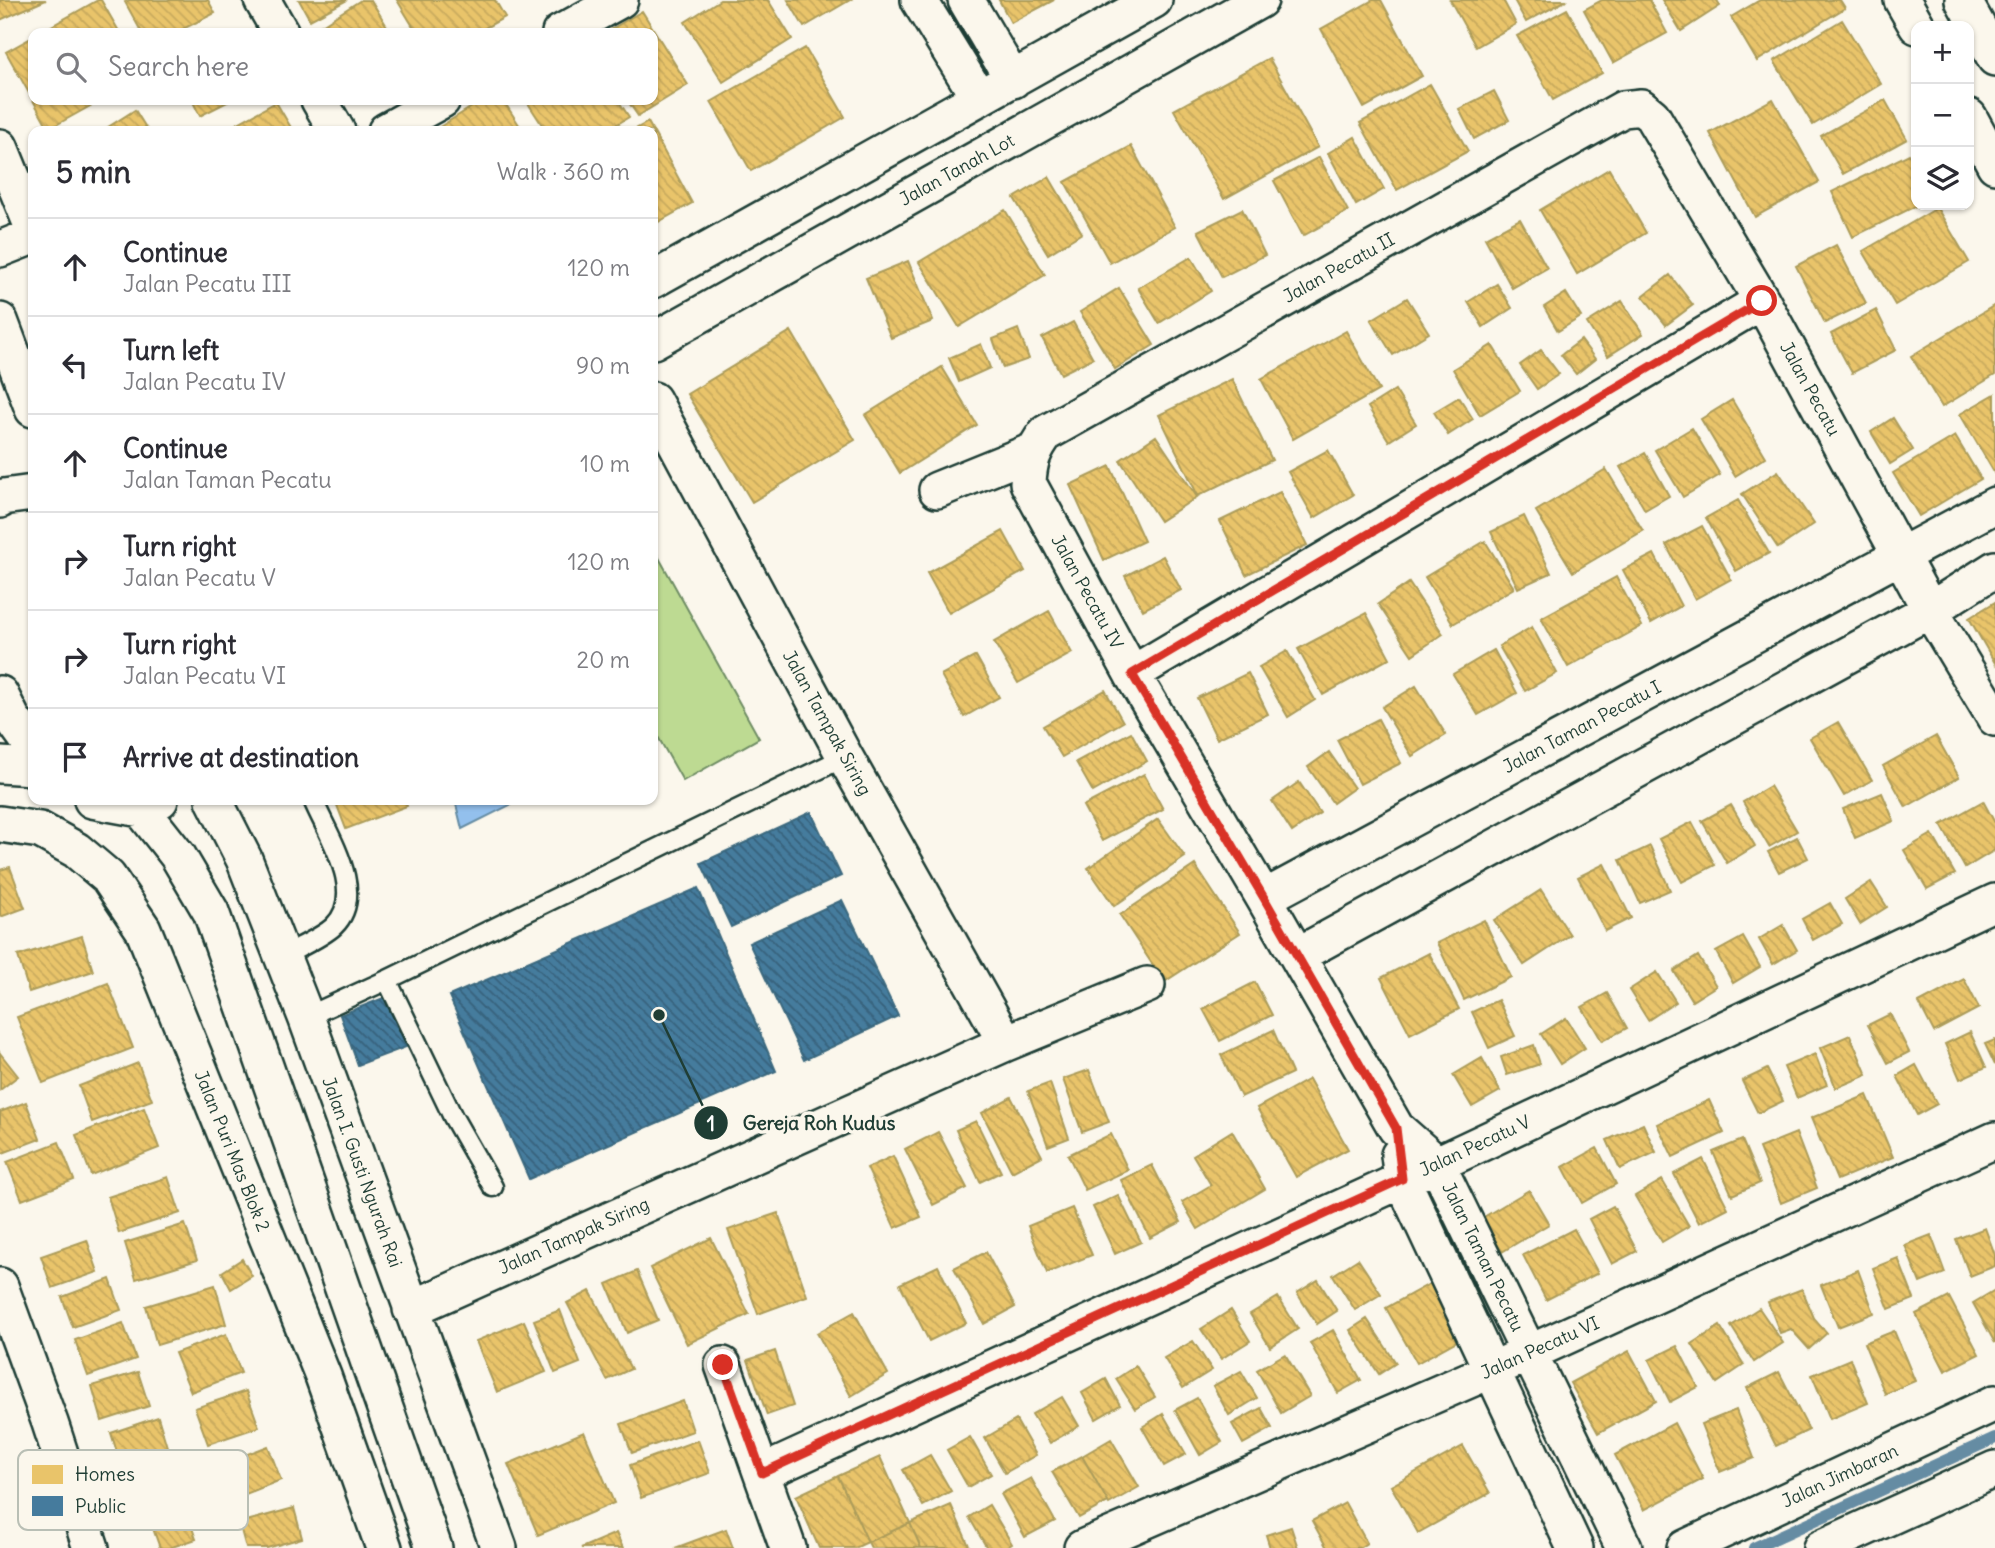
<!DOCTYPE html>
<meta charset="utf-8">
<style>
:root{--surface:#fff;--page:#f2f2f3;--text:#2b2b33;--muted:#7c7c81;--line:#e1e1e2}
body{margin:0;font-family:Delius,sans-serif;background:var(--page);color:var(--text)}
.controls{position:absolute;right:21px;top:21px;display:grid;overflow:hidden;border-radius:14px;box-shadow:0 2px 5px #0004}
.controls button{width:63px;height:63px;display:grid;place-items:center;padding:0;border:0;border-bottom:2px solid var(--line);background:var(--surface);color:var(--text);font:35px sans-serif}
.stop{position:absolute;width:21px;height:21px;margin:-16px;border:5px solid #d93025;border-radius:50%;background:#fff}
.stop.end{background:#d93025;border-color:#fff;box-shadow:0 2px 7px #0008}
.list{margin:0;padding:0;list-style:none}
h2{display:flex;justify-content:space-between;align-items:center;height:91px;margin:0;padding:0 28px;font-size:30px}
h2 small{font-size:23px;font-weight:400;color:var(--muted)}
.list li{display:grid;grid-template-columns:46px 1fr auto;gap:21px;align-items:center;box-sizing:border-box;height:98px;padding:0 28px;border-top:2px solid var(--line)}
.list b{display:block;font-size:26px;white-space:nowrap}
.list p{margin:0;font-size:23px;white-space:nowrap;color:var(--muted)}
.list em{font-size:23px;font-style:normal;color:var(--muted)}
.icon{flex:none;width:38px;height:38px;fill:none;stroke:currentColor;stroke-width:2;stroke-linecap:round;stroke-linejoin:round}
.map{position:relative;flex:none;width:1995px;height:1548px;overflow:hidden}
.search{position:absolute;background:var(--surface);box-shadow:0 2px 5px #0004;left:28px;top:28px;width:630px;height:77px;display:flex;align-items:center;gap:18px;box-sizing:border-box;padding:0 24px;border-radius:14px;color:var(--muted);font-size:26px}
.panel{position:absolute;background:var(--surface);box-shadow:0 2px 5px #0004;left:28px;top:126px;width:630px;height:679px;border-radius:14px}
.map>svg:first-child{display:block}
.garden{fill:#bdda92;stroke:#6e8c63;stroke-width:2}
.water{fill:#93c0ed;stroke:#658ca3;stroke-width:2}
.homes{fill:url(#homes-back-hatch);stroke:#ac9c5a;stroke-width:2}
.public{fill:url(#public-back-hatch);stroke:#3a687e;stroke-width:2}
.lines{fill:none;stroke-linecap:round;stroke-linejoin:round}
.stream{stroke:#658ca3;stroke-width:12}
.lane-casing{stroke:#1f3d34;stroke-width:23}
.street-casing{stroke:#1f3d34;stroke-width:40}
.lane{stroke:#fbf7ec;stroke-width:18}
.street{stroke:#fbf7ec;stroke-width:35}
.route{stroke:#d93025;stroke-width:9}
.labels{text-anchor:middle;stroke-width:7;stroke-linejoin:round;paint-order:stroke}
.street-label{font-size:18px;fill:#1f3d34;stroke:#fbf7ec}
.key{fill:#fbf7ec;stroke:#b9bfb5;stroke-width:2}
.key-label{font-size:19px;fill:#1f3d34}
.leader{fill:none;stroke:#1f3d34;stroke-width:2.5}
.callout-dot{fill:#1f3d34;stroke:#fbf7ec;stroke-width:2.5}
.mark-label{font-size:21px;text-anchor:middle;font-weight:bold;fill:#fff}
.callout-label{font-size:19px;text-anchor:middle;font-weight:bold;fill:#1f3d34;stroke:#fbf7ec;stroke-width:7;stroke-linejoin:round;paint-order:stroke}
</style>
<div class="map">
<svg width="1995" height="1548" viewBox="0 0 1995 1548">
<defs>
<pattern id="homes-back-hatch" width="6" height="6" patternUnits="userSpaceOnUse" patternTransform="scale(1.75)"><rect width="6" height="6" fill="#e9c46a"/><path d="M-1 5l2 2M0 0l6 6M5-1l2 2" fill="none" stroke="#c7a95c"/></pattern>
<pattern id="public-back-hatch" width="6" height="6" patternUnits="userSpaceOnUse" patternTransform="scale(1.75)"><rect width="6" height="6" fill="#457b9d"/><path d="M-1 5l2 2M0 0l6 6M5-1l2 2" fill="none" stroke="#36617a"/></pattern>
</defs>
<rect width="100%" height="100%" fill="#fbf7ec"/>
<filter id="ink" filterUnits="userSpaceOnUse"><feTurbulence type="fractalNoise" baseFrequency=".0143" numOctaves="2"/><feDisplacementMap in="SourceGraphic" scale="14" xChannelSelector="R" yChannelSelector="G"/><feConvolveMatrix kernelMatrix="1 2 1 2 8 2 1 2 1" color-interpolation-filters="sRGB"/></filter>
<g filter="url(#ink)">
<path class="garden" d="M653 547 759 738 683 781 653 728Z"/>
<path class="water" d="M455 800H520L462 829Z"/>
<path class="homes" d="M0 0H46L0 20Z
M98 0H101L120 33H39Z
M129 0H208L215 13 175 33H142L125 2Z
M299 0H347L310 20Z
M361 0H371L391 33H316L314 30Z
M397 0H495L505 17 476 33H417Z
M720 0H768L792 39 723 82 685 22Z
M788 0H850L804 27Z
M999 0H1054L1011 23Z
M1373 0H1381L1422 76 1364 108 1321 29Z
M1450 0H1503L1516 24 1476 47Z
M1514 0H1567L1526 22Z
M1602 0H1649L1667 33 1613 63 1584 10Z
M1662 0H1717L1720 6 1681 31Z
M1760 0H1840L1845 8 1757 61 1731 17Z
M1567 9 1602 73 1553 100 1517 36Z
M642 11 688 85 638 116 627 100H653V33H605Z
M1842 20 1881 84 1813 125 1774 61Z
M33 37V100H101L49 129 6 52Z
M805 48 845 117 751 171 711 102Z
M1269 58 1318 147 1224 199 1174 110Z
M1430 84 1468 151 1397 190 1360 123Z
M1494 91 1509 120 1474 139 1459 109Z
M1773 99 1819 182 1755 217 1710 133Z
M192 100H231L200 116Z
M483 100H503L523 131H440L438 128Z
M526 100H618L629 117 606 131H546Z
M1885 100 1907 139 1843 174 1821 136Z
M276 102 293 131H224Z
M135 110 148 131H102Z
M648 122 692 203 653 225V131H632Z
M1355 137 1384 189 1356 205 1328 153Z
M1131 146 1175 227 1110 263 1065 182Z
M1909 154 1916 168 1918 205 1853 237 1832 192Z
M1319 157 1348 211 1303 236 1274 181Z
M1609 169 1646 233 1577 274 1540 210Z
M1049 177 1082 233 1048 254 1014 198Z
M1937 208 1969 262 1895 305 1863 251Z
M1242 209 1265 255 1222 277 1198 231Z
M1005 210 1045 275 959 327 919 262Z
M1520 219 1547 268 1512 288 1485 238Z
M1836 245 1866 303 1825 323 1796 266Z
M1191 257 1211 291 1159 323 1138 288Z
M908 261 933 321 891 338 866 278Z
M1670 275 1693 305 1666 325 1643 296Z
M1497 284 1512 308 1483 327 1468 302Z
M1119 288 1154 345 1115 369 1080 312Z
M1566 293 1581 317 1558 331 1544 307Z
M1407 298 1429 333 1393 355 1371 320Z
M1622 301 1643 334 1608 356 1587 323Z
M1995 305V375L1942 407 1911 356Z
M1876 310 1896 350 1852 373 1831 334Z
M1073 322 1093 358 1061 374 1042 338Z
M1018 329 1029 359 1003 368 993 339Z
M791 331 855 440 752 502 687 394Z
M1346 331 1379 390 1293 439 1261 379Z
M1581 340 1595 359 1576 374 1561 355Z
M981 344 990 368 959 382 949 358Z
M1492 345 1520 391 1480 415 1453 369Z
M1541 350 1559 374 1537 389 1520 365Z
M942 367 977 425 900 473 865 415Z
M1232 379 1272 460 1198 496 1159 415Z
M1395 390 1416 424 1389 441 1368 407Z
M1995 394V474L1960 414Z
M1459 397 1473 419 1448 435 1434 412Z
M1732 400 1766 457 1735 476 1701 419Z
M1893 418 1913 450 1890 464 1871 432Z
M1692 428 1720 475 1683 497 1655 450Z
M1156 436 1197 497 1160 521 1120 460Z
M1955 436 1981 479 1919 516 1893 473Z
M1328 450 1353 495 1314 518 1288 472Z
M1645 453 1669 496 1645 510 1620 467Z
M1110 466 1144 541 1104 560 1070 485Z
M1606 469 1643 531 1573 572 1536 511Z
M1778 471 1814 524 1778 548 1742 494Z
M1280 492 1307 545 1246 575 1220 521Z
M1738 500 1769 553 1736 571 1706 518Z
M1524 516 1551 573 1518 588 1491 532Z
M1702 526 1731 579 1695 599 1666 545Z
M1003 531 1025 571 949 613 927 573Z
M1485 541 1514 588 1453 624 1425 577Z
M1654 554 1681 606 1651 623 1623 570Z
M1163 556 1181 590 1143 610 1125 576Z
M1616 577 1642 626 1568 667 1541 618Z
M1409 583 1443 634 1412 655 1378 604Z
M1995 602V663L1969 618Z
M1049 611 1072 653 1018 683 994 642Z
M1366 613 1390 658 1323 695 1298 649Z
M1532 627 1557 673 1525 691 1499 646Z
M1494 650 1517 693 1478 715 1453 674Z
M1287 651 1315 700 1288 717 1259 667Z
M976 656 999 697 964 717 941 675Z
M1248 673 1268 714 1217 739 1197 698Z
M1416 686 1446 735 1412 756 1382 707Z
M1105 690 1123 722 1062 757 1043 726Z
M1378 719 1401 763 1360 784 1337 740Z
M1838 722 1872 780 1844 796 1810 738Z
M1131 732 1147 761 1093 792 1076 762Z
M1936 736 1959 777 1906 807 1883 766Z
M1329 752 1354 788 1333 803 1308 767Z
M1144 774 1163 809 1102 841 1083 806Z
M1299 782 1320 813 1292 832 1272 801Z
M1770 786 1797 831 1769 847 1743 802Z
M1882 793 1894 821 1855 838 1843 809Z
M335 800H405L407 806 346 829Z
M1983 801 1995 823V850L1965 868 1941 825Z
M1731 805 1755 846 1727 863 1702 821Z
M1158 819 1185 857 1114 906 1088 868Z
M1692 822 1715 865 1682 882 1659 839Z
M1932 834 1955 874 1927 889 1904 850Z
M1797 837 1808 858 1779 872 1768 852Z
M1650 846 1670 890 1640 903 1620 860Z
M1604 864 1631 918 1605 931 1578 877Z
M1195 865 1240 933 1164 982 1120 915Z
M10 867 25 908 0 917V870Z
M1871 882 1887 907 1860 924 1845 899Z
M1541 890 1570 935 1524 965 1494 920Z
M1830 903 1842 924 1813 940 1802 919Z
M1484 920 1511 977 1464 1000 1437 943Z
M1783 925 1797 950 1773 964 1759 939Z
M82 936 93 971 29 992 18 956Z
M1743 937 1760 967 1733 983 1716 952Z
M1429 953 1459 1009 1410 1034 1381 978Z
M1698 956 1716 986 1692 1001 1674 971Z
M1657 972 1676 1002 1648 1020 1629 990Z
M1964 979 1979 1008 1934 1032 1919 1003Z
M1255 982 1272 1015 1220 1041 1203 1009Z
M108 983 133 1048 43 1083 17 1017Z
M1607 993 1627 1028 1602 1041 1582 1007Z
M1498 1000 1515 1036 1489 1048 1472 1012Z
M1890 1014 1909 1052 1888 1063 1868 1025Z
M1566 1018 1585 1048 1560 1064 1541 1034Z
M1273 1030 1292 1073 1241 1097 1221 1055Z
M1970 1032 1986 1067 1960 1079 1945 1044Z
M1850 1035 1867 1075 1836 1088 1820 1048Z
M1995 1040V1065L1985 1044Z
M1534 1045 1540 1064 1507 1075 1501 1057Z
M0 1053 18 1076 0 1090Z
M1815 1054 1827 1085 1797 1098 1784 1067Z
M1482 1058 1500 1091 1472 1107 1453 1075Z
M138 1063 152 1100 92 1122 79 1086Z
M1916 1065 1937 1104 1917 1115 1897 1076Z
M1767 1069 1783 1101 1758 1113 1742 1081Z
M1089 1070 1109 1122 1082 1132 1063 1079Z
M1309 1079 1348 1149 1296 1177 1257 1108Z
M1050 1083 1069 1138 1048 1146 1028 1091Z
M1867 1095 1893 1157 1837 1180 1811 1118Z
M1011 1097 1042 1156 1012 1172 982 1113Z
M1709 1100 1724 1133 1673 1157 1657 1124Z
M26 1102 40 1139 0 1154V1112Z
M144 1108 159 1148 91 1175 76 1135Z
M976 1121 1001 1172 980 1182 956 1130Z
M1643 1124 1656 1152 1620 1169 1607 1140Z
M1232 1131 1265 1189 1198 1229 1182 1202 1211 1185 1193 1155Z
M938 1132 967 1188 933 1205 905 1149Z
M1796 1133 1817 1188 1781 1203 1759 1148Z
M1111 1134 1128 1170 1085 1190 1068 1155Z
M1742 1140 1760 1183 1732 1195 1713 1152Z
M59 1142 74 1180 22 1200 7 1162Z
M1597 1148 1616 1184 1582 1203 1563 1167Z
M893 1156 921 1217 895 1228 867 1168Z
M1703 1159 1728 1208 1699 1223 1674 1174Z
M1152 1165 1181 1222 1150 1238 1121 1180Z
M168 1177 180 1213 119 1233 108 1197Z
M1662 1180 1689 1226 1662 1242 1635 1196Z
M1529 1190 1549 1224 1502 1252 1482 1218Z
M1118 1195 1141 1242 1115 1254 1093 1207Z
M1613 1206 1637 1251 1612 1264 1589 1219Z
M1072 1208 1092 1255 1047 1273 1028 1226Z
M778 1213 807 1296 758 1314 728 1230Z
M185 1224 197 1260 136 1279 125 1243Z
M1985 1228 1995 1255V1266L1970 1276 1956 1239Z
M1574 1229 1598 1273 1546 1300 1523 1255Z
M1931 1235 1945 1273 1920 1283 1905 1245Z
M711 1238 749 1314 687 1344 650 1268Z
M87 1240 98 1272 52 1288 41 1256Z
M986 1252 1015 1307 984 1324 954 1268Z
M1898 1258 1914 1299 1889 1309 1873 1268Z
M242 1259 252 1276 231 1289 222 1272Z
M1358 1259 1381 1294 1355 1310 1333 1275Z
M938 1266 966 1323 929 1341 900 1284Z
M1858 1270 1874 1313 1838 1327 1821 1285Z
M637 1271 658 1320 627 1333 607 1284Z
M110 1279 121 1310 73 1327 62 1297Z
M1318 1280 1337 1311 1317 1324 1297 1293Z
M1431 1283 1462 1338 1417 1363 1386 1308Z
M215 1285 226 1324 157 1345 146 1306Z
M1802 1289 1814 1318 1827 1333 1809 1349 1791 1329 1780 1333 1768 1302Z
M1995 1290V1343L1973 1303Z
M590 1291 631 1369 607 1380 567 1303Z
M1278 1297 1298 1329 1270 1347 1250 1314Z
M1949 1297 1979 1354 1945 1371 1916 1314Z
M1759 1308 1783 1343 1754 1362 1731 1326Z
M560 1310 580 1363 555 1373 534 1320Z
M1231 1310 1250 1341 1221 1359 1201 1329Z
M854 1312 888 1374 851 1396 817 1333Z
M1367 1319 1396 1363 1379 1374 1350 1330Z
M524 1321 546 1372 497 1392 476 1341Z
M123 1323 136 1359 88 1376 75 1340Z
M1720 1326 1744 1365 1717 1383 1692 1344Z
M1333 1330 1361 1380 1338 1393 1310 1343Z
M1894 1331 1915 1381 1885 1394 1864 1343Z
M226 1334 241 1373 191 1392 175 1353Z
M1193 1341 1212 1370 1183 1388 1164 1358Z
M1677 1346 1698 1387 1670 1402 1649 1360Z
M775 1351 793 1406 767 1415 748 1360Z
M1629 1351 1656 1401 1598 1433 1570 1383Z
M1285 1354 1310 1396 1281 1413 1257 1370Z
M1850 1359 1868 1403 1830 1419 1812 1375Z
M1136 1366 1155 1397 1135 1409 1116 1379Z
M1241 1371 1257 1398 1229 1415 1213 1386Z
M138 1372 149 1406 102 1421 92 1386Z
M1779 1372 1809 1430 1776 1446 1747 1388Z
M1106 1379 1120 1405 1096 1419 1082 1393Z
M246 1391 259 1427 208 1444 195 1408Z
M1062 1397 1079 1426 1050 1443 1032 1414Z
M1197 1398 1222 1442 1200 1455 1175 1410Z
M683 1401 693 1431 632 1453 621 1424Z
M1261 1408 1272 1428 1243 1444 1232 1424Z
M1736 1410 1754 1458 1720 1472 1701 1424Z
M1163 1414 1186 1454 1164 1466 1142 1427Z
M158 1417 168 1450 121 1465 111 1433Z
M1016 1420 1036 1455 1005 1473 985 1438Z
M1674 1423 1703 1479 1644 1510 1615 1455Z
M584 1432 614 1503 538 1535 508 1464Z
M970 1437 991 1474 968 1487 947 1450Z
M1111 1439 1139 1487 1109 1504 1082 1456Z
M698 1440 710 1473 641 1498 630 1465Z
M268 1446 281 1480 233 1499 219 1465Z
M1463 1446 1490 1493 1418 1533 1391 1486Z
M930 1455 951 1491 923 1506 903 1470Z
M1082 1456 1108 1502 1079 1518 1052 1472Z
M880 1457 910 1523 868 1542 838 1476Z
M838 1476 868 1542 855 1548H819L796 1496Z
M1031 1478 1055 1521 1025 1537 1001 1494Z
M1345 1503 1367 1543 1359 1548H1327L1312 1521Z
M951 1505 970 1548H921L910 1523Z
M989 1505 1012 1544 1006 1548H987L969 1517Z
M185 1508 196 1539 169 1548H160L150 1520Z
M294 1508 302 1538 267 1548H246L239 1523Z
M910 1523 921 1548H871L868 1542Z
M1291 1527 1298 1548H1270L1266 1535Z
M726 1529 733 1548H675Z
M616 1533 623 1548H581Z"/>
<path class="public" d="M811 812 841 876 731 927 701 863Z
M698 888 776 1071 529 1179 449 996Z
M842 900 898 1016 804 1060 749 943Z
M386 997 406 1047 358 1065 340 1015Z"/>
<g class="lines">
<path class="stream" d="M1754 1548 1995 1438"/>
<g class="lane-casing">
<path id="lane" d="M283 956C297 948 323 937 334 926 368 893 327 834 313 800
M387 980 453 1117 493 1187
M306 1017 387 980 845 757"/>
</g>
<g class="street-casing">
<path id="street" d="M262 0 281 33
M919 0 979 98
M966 0 1013 80
M1902 0 1917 26
M1963 0 1995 58
M560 33 620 0
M319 100 337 131
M1969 117 1995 165
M386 131 442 100
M0 147 33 228
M0 249 33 236
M653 280 1154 0
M0 321 33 409
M653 341 1260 0
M937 490 1033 451
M0 500 3 497 33 493
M1132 674 1762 301
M0 694 12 718 33 747
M0 765 33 767
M92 800 141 809 160 800
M214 800 244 859 306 1017 499 1548
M141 809 178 856 211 912 434 1548
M0 824 40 830 76 850 108 877 143 929 323 1376 384 1548
M1264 898 1995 505
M1298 955 1930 610 1995 569
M1006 1043 1147 985
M1399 1155 1402 1179 1575 1548
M0 1286 50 1423 91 1548
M411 1309 1006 1043 845 757 653 400
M723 1365 788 1548
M762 1473 1437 1164 1995 902
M1082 1548 1492 1370 1995 1140
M1624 1548 1437 1164 1396 1128 1264 898 1132 674 1028 483C1029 462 1033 450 1046 433L1623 109 1641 107 1652 116 1762 301 1930 610 1995 718
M1685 1548 1995 1403
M1821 1548 1995 1469"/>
</g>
<use href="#lane" class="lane"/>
<use href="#street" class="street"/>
</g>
</g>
<g class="lines" filter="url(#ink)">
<path class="route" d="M723 1365 762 1473 1402 1179 1396 1128 1264 898 1132 674 1762 301"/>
</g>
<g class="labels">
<g class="street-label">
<text transform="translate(957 170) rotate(-29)" y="6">Jalan Tanah Lot</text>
<text transform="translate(1339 268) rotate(-29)" y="6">Jalan Pecatu II</text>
<text transform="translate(1810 389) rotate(61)" y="6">Jalan Pecatu</text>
<text transform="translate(1087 592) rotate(61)" y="6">Jalan Pecatu IV</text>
<text transform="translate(827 723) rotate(61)" y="6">Jalan Tampak Siring</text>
<text transform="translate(1582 727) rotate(-28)" y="6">Jalan Taman Pecatu I</text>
<text transform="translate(1475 1146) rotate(-25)" y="6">Jalan Pecatu V</text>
<text transform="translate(232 1151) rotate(68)" y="6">Jalan Puri Mas Blok 2</text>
<text transform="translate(362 1172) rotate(70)" y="6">Jalan I. Gusti Ngurah Rai</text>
<text transform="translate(574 1236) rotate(-24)" y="6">Jalan Tampak Siring</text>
<text transform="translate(1483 1257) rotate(64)" y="6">Jalan Taman Pecatu</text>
<text transform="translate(1540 1348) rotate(-24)" y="6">Jalan Pecatu VI</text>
<text transform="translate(1840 1476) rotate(-25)" y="6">Jalan Jimbaran</text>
</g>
</g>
<rect x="18" y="1450" width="230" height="80" rx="10" class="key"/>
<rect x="32" y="1465" width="31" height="19" fill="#e9c46a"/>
<rect x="32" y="1496" width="31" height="20" fill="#457b9d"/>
<g class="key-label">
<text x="75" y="1481">Homes</text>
<text x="75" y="1513">Public</text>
</g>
<path class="leader" d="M659 1015L711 1123"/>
<g class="callout-dot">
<circle cx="659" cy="1015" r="7"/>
<circle cx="711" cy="1123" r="18"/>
</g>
<g class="mark-label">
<text x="711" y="1131">1</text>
</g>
<g class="callout-label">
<text x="819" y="1130">Gereja Roh Kudus</text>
</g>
</svg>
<div class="controls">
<button>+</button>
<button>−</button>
<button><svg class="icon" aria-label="layers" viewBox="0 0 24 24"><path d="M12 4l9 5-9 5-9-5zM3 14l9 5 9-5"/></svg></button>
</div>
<div class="stop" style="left:1762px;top:301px"></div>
<div class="stop end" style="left:723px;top:1365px"></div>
<div class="search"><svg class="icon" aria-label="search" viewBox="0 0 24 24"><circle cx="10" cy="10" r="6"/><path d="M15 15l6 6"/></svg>Search here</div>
<section class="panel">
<h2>5 min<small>Walk · 360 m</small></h2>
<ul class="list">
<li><svg class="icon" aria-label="ahead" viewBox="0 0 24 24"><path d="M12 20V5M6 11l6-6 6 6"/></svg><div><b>Continue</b><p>Jalan Pecatu III</p></div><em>120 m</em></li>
<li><svg class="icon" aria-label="left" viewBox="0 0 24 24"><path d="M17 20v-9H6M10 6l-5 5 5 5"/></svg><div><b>Turn left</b><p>Jalan Pecatu IV</p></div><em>90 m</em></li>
<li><svg class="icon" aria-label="ahead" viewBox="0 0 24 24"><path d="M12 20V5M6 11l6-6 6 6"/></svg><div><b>Continue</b><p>Jalan Taman Pecatu</p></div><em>10 m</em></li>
<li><svg class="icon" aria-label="right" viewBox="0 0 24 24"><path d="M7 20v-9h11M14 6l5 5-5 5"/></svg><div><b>Turn right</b><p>Jalan Pecatu V</p></div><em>120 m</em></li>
<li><svg class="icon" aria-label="right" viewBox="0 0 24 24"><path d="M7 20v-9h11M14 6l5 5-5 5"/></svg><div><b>Turn right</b><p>Jalan Pecatu VI</p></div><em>20 m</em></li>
<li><svg class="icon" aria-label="arrive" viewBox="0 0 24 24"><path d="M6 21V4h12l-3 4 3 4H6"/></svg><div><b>Arrive at destination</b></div></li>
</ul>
</section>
</div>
